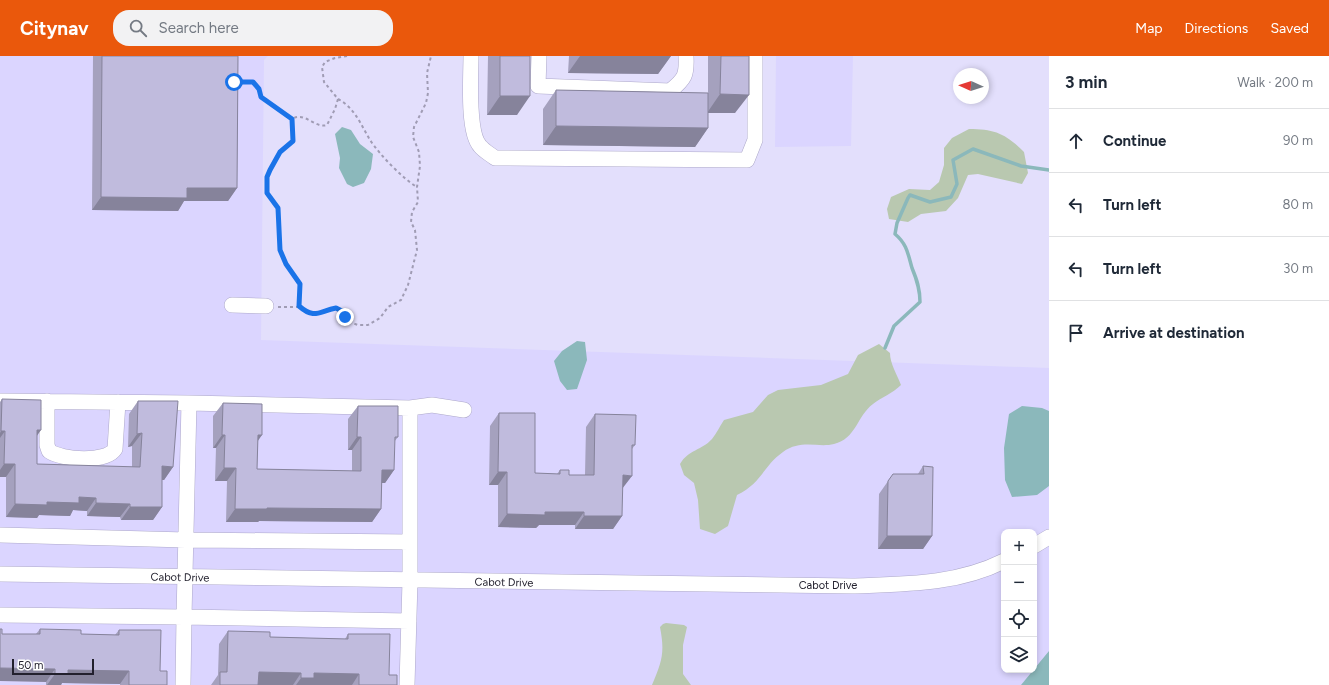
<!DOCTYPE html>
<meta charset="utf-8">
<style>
:root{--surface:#fff;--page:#f2f2f3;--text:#1f2937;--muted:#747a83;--line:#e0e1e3;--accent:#ea580c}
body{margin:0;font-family:Figtree,sans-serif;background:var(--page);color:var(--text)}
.controls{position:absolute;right:12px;bottom:12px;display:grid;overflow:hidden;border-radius:8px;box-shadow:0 2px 6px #0003}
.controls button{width:36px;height:36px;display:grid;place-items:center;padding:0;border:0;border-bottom:1px solid var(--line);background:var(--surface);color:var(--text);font:20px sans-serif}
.compass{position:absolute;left:953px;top:12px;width:36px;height:36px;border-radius:50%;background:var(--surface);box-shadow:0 2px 6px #0003;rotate:273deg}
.scale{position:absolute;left:12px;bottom:10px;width:82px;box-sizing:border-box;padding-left:4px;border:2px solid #22202d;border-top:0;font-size:11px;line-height:14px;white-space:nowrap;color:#22202d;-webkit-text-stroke:3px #fff;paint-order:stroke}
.stop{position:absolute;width:12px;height:12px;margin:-9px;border:3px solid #1a73e8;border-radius:50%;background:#fff}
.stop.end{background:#1a73e8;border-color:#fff;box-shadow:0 1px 4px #0008}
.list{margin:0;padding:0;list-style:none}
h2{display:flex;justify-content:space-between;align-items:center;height:52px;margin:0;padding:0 16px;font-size:17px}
h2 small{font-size:13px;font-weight:400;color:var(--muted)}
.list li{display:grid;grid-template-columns:26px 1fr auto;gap:12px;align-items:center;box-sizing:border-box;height:64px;padding:0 16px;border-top:1px solid var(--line)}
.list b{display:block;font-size:15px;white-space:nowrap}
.list em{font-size:13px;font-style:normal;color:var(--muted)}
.icon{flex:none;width:22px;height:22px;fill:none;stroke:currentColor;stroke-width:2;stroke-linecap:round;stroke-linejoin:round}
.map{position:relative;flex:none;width:1049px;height:629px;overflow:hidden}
header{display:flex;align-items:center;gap:24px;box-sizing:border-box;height:56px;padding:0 20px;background:var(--accent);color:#fff}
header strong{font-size:19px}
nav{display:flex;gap:22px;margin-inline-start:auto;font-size:14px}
.search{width:280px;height:36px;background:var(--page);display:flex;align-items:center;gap:10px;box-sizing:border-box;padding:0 14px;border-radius:16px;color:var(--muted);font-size:15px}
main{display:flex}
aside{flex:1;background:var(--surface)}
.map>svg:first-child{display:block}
.built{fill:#dbd5ff;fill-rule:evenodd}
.green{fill:#b9c8b0}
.water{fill:#8bb8bb}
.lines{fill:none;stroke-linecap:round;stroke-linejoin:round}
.stream{stroke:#8bb8bb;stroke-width:3.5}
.minor-casing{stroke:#ada8ca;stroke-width:16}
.path{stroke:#a09cb4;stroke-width:2;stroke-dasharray:3 3;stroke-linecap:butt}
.minor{stroke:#fff;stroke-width:15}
.wall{fill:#a5a1be}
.shaded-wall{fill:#86839b}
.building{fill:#c0bbdd;stroke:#86839b}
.route{stroke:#1a73e8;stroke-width:5}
.labels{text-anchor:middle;stroke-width:3;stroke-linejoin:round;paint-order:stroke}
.street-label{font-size:11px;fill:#22202d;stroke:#fff}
</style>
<header>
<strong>Citynav</strong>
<div class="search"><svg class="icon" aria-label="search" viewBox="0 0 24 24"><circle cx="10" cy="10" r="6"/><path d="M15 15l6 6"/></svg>Search here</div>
<nav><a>Map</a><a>Directions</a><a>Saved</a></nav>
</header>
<main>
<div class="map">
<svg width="1049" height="629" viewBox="0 0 1049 629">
<rect width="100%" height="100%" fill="#e3dffc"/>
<path class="built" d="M0 0H268L264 4 261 284 1049 312V629H0ZM1004 476H1034V614H1004Z
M776 0H853L851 90 775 91Z"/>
<path class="green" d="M969 73C995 73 1006 78 1024 96L1028 117 1022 128 978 118 968 119 958 142 946 155 921 158 908 166 889 163 887 153 891 141 909 133 930 134 939 126 944 109V92L952 82Z
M879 288 890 297C890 308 897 318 901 329 892 338 882 341 873 348 857 360 856 383 834 388 818 392 801 383 783 396 763 410 762 427 737 439L728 470 715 478 700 473 698 444 694 427 684 419 680 408C689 393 701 395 712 383 716 378 720 370 724 364L753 356 768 339 778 334 821 329 848 318 858 299Z
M666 567 684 569 687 571 683 589V618L691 629H652C662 605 665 597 660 571L663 568Z"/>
<path class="water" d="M342 71 351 74 360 88 373 98 371 113 364 127 353 131 347 128 339 112 340 102 335 78Z
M577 285 585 286 587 304 577 333 567 334 560 325 554 305 562 295Z
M1022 350 1042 352 1049 355V430L1037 439 1012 441 1005 424 1004 392 1009 358Z
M1049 595V629H1021Z"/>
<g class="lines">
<path class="stream" d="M885 292 894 270 920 246C920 233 917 224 912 212 908 198 907 188 895 178L897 167 908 142 910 139 930 146 951 141 957 128 953 104 973 93 1021 110 1049 114"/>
<g class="minor-casing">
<path id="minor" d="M471 0C471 20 467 76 480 90 484 95 490 98 495 102L747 104 755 84V0
M539 0 538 30 670 35C685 23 687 19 686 0
M232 249 266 250
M0 345 189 347
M47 345V389L49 395C62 404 106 407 115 393L118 346
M410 352 432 349 464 354
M0 479 186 484 410 486
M1034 490 1049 481
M0 518 852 530C904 528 956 529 1004 505
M0 559 184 561 189 347 410 352V525L407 629
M183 629 184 561 409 565"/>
</g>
<path class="path" d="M347 0 335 2 325 6 322 11 324 26 338 43 335 53 327 69C315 73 305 55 292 63L293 85 281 96 275 105 267 121V137L278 152 281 194 286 208 300 228 299 251C315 264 319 255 335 252L341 255 349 266 358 269H368L380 262 388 251 401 244 408 229 417 194 415 174 411 166 412 156 418 146 417 131 420 110 419 96 413 81 414 71 426 47 428 37 427 17 431 0
M236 26H253L259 33 261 41 292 63
M338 43C355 52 361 69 370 84 380 99 402 122 417 131
M278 251H299"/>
<use href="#minor" class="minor"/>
</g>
<path class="wall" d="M93 0H238L237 132 228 145H184L178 155 92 154Z
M488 0H530L517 59H487Z
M569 0H671L658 18 568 17Z
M708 0H749L735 57H708V72L695 91 543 89V53L556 34 708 37Z
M2 343 37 380V408L132 411V390L128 391 129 358 138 345 173 411 164 424H162V451L153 464H121L120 461 87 460V455L73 454 70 460 39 459 37 462 6 461V421H0V346Z
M223 347 258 385 257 413 352 415V394H348V363L358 350 398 381 394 386V414L385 427H382L381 453 372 466 259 465 258 466H226L227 425H215L216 392H213V360Z
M499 357 535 417 557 418 560 414 569 419H585L586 371 595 358 635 389 632 393 622 433V460L613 473H575V469H539L536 472 498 471V429H489L490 370Z
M923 410 932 480 923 493H878L879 438 893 418H918Z
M40 573 81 578 115 579 119 574 160 615 167 629H120V628L62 627 61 629H46V626L2 578H36Z
M228 575 270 581 345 583 348 578 389 619 397 629H211L218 619 219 588Z"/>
<path class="shaded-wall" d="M580 0H671L658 18 568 17Z
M720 38 749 39 735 57H707Z
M500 40H530L517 59H487Z
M556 70 708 72 695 91 543 89Z
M187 132H237L228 145H184L178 155 92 154 101 141Z
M37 374H41L32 387Z
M1 375H5L0 382V377Z
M142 377 132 390 128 391 137 378Z
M222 379H225L216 392H213Z
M258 379H262L253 392Z
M357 381H361L352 394H348Z
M4 408H15L6 421H0V414Z
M162 410 173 411 164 424 153 423Z
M224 412H236L227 425H215Z
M382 414H394L385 427H373Z
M498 416H507L498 429H489Z
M623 419 632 420 622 433Z
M79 441 96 442 87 455 73 454 70 460 39 459 37 462 6 461 15 448 47 446Z
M96 447 130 448 120 461 87 460Z
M130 451H162L153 464H121Z
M267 452 381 453 372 466 259 465 258 466H226L235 453Z
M545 456H584L575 469H539L536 472 498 471 507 458Z
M584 460H622L613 473H575Z
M887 480H932L923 493H878Z
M0 612 55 613 46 626 0 625Z
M68 614 129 615 120 628 62 627 61 629H47L55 618Z
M259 616 301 617 293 629H250Z
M314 617 359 618 352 629H296L301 622Z"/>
<path class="building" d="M102 0H238L237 132H187V142L101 141Z
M500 0H530V40H500Z
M721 0H749V39L720 38Z
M556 34 708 37V72L556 70Z
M2 343 41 344V374H37V408L140 411 142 377 137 378 138 345H178L173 411 162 410V451H130V448L96 447V442L79 441V447L47 446V449L15 448V408H4L5 375H1Z
M223 347 262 348V379H258L257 413 361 415V381H357L358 350H398V381H395L394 414H382L381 453 267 452V453H235L236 412H224L225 379H222Z
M499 357H535V417L560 418V414H569V419H594L595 358 636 359 635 389H632V420L623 419 622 460H584V456H545V459L507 458V416H498Z
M923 410 933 411 932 480H887L888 425 893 418H924Z
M0 573H2V578H40V573L81 574V578L119 579V574H161L160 615H167V629H129V615L68 614V618H55V613L0 612Z
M228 575 270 576V581L348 583V578H390L389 619H397V629H359V618L314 617V622H301V617L259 616 258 629H220V616H227Z"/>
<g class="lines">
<path class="route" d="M234 26H253L259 33 261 41 292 63 293 85 280 96 270 114 267 121V137L278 152 280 194 286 208 300 228 299 250C315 264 319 255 336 252L342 255 345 261"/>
</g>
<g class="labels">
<g class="street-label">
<text transform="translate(180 521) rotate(1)" y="4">Cabot Drive</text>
<text transform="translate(504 526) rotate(1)" y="4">Cabot Drive</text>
<text x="828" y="533">Cabot Drive</text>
</g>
</g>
</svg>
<div class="controls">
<button>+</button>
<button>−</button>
<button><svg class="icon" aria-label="locate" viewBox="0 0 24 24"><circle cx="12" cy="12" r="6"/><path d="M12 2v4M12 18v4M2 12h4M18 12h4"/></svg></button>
<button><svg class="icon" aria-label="layers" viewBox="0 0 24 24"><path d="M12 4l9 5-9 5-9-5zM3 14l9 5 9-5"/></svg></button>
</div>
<svg class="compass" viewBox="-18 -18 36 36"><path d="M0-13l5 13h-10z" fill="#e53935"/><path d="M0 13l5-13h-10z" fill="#747a83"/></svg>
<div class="scale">50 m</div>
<div class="stop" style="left:234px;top:26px"></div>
<div class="stop end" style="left:345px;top:261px"></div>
</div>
<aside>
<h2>3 min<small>Walk · 200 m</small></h2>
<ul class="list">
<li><svg class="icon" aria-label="ahead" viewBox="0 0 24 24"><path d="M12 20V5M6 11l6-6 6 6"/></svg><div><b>Continue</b></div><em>90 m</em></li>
<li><svg class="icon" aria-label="left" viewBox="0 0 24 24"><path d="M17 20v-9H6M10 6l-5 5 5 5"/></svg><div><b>Turn left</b></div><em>80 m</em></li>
<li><svg class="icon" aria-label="left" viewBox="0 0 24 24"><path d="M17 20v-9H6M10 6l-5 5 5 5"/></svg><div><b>Turn left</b></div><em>30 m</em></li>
<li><svg class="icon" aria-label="arrive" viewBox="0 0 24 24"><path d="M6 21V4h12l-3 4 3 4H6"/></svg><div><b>Arrive at destination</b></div></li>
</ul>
</aside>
</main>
